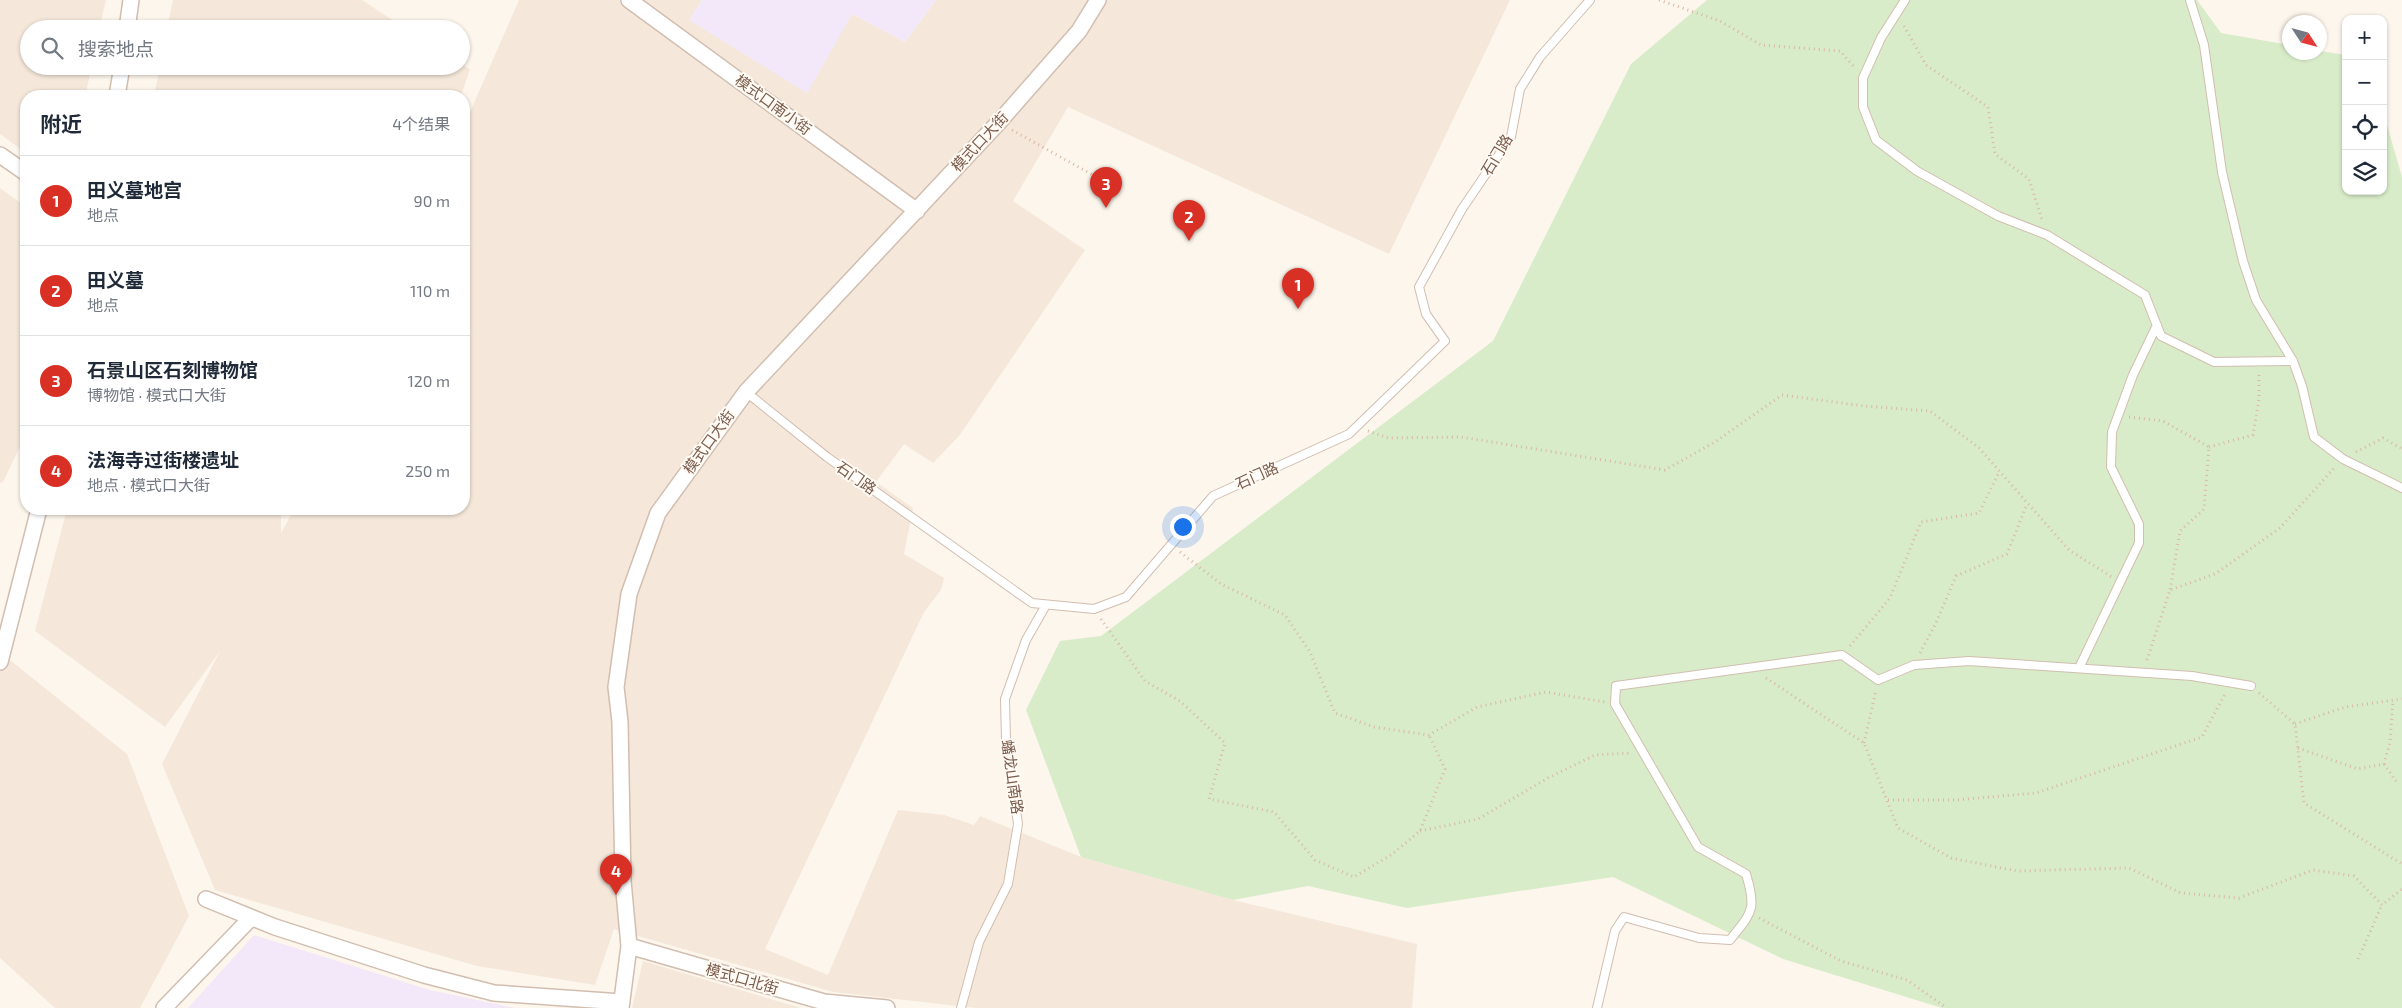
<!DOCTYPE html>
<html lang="zh">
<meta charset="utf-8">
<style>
:root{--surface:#fff;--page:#f6f6f7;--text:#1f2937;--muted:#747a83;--line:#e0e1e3;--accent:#d93025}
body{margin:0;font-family:"Exo 2","Noto Sans SC",sans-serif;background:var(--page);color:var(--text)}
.controls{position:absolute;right:15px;top:15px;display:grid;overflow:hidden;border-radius:10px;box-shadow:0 1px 4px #0004}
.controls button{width:45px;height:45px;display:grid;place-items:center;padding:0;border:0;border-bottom:1px solid var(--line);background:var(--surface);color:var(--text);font:25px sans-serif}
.compass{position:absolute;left:2282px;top:15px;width:45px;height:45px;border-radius:50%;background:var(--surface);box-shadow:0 1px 4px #0004;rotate:126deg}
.you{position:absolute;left:1182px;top:526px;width:18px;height:18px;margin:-12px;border:4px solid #fff;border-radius:50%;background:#1a73e8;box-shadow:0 0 0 8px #1a73e833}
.badge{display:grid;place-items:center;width:32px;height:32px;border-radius:50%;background:var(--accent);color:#fff;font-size:16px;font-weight:700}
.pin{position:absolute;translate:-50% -41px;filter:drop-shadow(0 1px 2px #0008)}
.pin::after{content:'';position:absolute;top:26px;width:18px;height:15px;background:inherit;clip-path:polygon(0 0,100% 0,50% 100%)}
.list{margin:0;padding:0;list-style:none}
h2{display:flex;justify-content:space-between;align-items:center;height:65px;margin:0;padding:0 20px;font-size:21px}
h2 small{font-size:16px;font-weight:400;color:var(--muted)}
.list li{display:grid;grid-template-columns:32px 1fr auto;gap:15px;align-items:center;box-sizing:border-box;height:90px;padding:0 20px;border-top:1px solid var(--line)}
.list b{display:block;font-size:19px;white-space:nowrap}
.list p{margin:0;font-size:16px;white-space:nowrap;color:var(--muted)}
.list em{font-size:16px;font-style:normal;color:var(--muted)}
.icon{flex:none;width:28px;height:28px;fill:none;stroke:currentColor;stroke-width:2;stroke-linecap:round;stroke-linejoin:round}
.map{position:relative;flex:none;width:2402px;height:1008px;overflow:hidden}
.search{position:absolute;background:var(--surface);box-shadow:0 1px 4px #0004;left:20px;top:20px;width:450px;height:55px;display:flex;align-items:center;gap:12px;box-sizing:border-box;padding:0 18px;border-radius:28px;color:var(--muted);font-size:19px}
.panel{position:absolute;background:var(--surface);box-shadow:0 1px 4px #0004;left:20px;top:90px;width:450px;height:425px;border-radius:20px}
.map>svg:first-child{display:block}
.residential{fill:#f5e8da}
.education{fill:#f3e8fa}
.green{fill:#d8ecc9}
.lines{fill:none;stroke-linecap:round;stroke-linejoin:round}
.service-casing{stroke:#d1beb0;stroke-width:10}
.minor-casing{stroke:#d1beb0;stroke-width:18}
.path{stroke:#d9b8a5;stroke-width:3;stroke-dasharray:1 4;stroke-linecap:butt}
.service{stroke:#fff;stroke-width:8}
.minor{stroke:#fff;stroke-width:15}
.labels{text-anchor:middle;stroke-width:4;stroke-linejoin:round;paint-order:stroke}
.street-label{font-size:15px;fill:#7a5c4d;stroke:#fffaf3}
</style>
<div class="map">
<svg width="2402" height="1008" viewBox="0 0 2402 1008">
<rect width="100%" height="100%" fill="#fdf6ec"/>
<path class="residential" d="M0 0H106L99 29H29V66H92L85 96H26V153L0 134Z
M173 0H362L406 29H167Z
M519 0H702L689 20 852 14 905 42 936 0H1510L1389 254 1068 107 1013 201 1085 250 959 436 933 463 904 444 876 482 913 508 904 554 944 578 941 590 924 612 765 949 828 975 898 810 944 815 974 825 980 816 1081 857 1233 900 1417 944 1412 1008H976L833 992 614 929 595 985 477 966 215 890 162 764 220 651 165 727 35 631 67 509H281V533L294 509H464V259L466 255 464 222V126Z
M461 64 470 69 461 96H154L160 66H461Z
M0 188 26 207V434L3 482 0 483Z
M0 652 127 754 189 916 140 1008H55L0 958Z
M643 961 801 1008H632Z"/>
<path class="education" d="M702 0H936L905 42 852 14 807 93 689 20Z
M254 935 430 990 515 1008H188Z"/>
<path class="green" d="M1707 0H2197L2221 33 2289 45 2290 52H2320V51L2346 55V191H2383V111L2402 177V1008H1942L1783 959 1613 877 1407 908 1308 886 1233 900 1081 857 1026 710 1060 641 1101 636 1493 341 1631 64Z"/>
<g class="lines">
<g class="service-casing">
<path id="service" d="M1905 0 1881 38 1863 78V107L1876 140 1917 171 1998 216 2047 235 2145 295 2161 336 2214 362 2293 361
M2190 0 2204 45 2222 172 2243 261 2256 300 2293 361 2302 386 2314 437 2343 459 2402 488
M746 392 827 457 1032 603 1094 609 1126 597 1213 496 1349 434 1445 341 1426 314 1419 287 1462 209 1511 137 1520 89 1540 57 1590 0
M2079 668 2139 543V524L2111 467 2112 432 2133 375 2157 325
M961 1008 979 942 1008 884 1018 824 1006 740 1005 699 1026 640 1046 605
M1597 1008 1615 931 1624 917 1699 938 1730 940C1752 912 1757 910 1746 874L1698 847 1615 704 1616 686 1842 655 1878 680 1914 665 1969 661 2192 676 2251 686"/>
</g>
<g class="minor-casing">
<path id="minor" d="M629 0 917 211
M127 29 131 0
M117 96 122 66
M0 155 26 173
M0 662 39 509
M206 899 275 927 424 975 494 993 622 1002
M629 946 824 1002 887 1008
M164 1008 251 918
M621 1008 629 946 623 881 620 722 616 687 629 594 658 513 746 392 999 122 1079 31 1098 0"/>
</g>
<path class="path" d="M1659 0 1720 21 1761 45 1840 51 1855 68
M1904 26 1926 65 1988 107 1995 154 2029 179 2042 220
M1012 130 1100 179
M2129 417 2163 421 2209 447 2204 509 2180 531 2170 590
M1368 431 1388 438 1461 437 1665 470 1715 442 1782 395 1864 406 1930 411 1979 448 2069 550 2112 577
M2209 447 2253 435 2259 399V372
M2356 452 2383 438 2402 449
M1180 552 1221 584 1285 615 1310 652 1335 713 1374 727 1429 735 1477 707 1546 692 1605 702
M1101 619 1145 681 1180 701 1225 743 1209 799 1274 812 1315 860 1354 877 1391 855 1420 831 1445 769 1429 735
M1850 646 1890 598 1921 522 1979 513 1999 472
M1920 653 1936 623 1956 576 2007 554 2027 504
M2147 660 2170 590 2215 574 2280 528 2335 467
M1766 678 1864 743 1898 828 1951 858 2017 871 2129 868 2181 893 2239 898 2313 870 2354 876 2382 905 2402 889
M2259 693 2295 724 2304 803 2402 864
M2295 724 2345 707 2402 699
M1864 743 1876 690
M2298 748 2358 769 2384 764 2390 742 2393 700
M2384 764 2398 784
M1888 800H1955L2036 793 2202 737 2226 692
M1420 831 1478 819 1548 778 1595 755 1631 753
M1759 918 1841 961 1907 980 1947 1008
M2358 959 2382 905"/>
<use href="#service" class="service"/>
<use href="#minor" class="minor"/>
</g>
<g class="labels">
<g class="street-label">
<text transform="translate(773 105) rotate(36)" y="5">模式口南小街</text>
<text transform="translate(980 142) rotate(-47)" y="5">模式口大街</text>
<text transform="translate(1497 155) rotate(-59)" y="5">石门路</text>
<text transform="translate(709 442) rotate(-54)" y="5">模式口大街</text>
<text transform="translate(1257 476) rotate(-24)" y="5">石门路</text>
<text transform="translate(856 478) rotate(35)" y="5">石门路</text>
<text transform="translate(1012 777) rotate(82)" y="5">蟠龙山南路</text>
<text transform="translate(742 979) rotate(16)" y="5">模式口北街</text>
</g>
</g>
</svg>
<div class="controls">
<button>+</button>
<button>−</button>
<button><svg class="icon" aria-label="locate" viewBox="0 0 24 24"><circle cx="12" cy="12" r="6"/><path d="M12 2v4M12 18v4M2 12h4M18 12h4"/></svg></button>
<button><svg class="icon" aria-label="layers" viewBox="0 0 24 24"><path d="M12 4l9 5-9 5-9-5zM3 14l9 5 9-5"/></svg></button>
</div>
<svg class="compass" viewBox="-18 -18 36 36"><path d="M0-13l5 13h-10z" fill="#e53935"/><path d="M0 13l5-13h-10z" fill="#747a83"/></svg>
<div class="you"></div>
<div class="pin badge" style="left:1298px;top:309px">1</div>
<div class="pin badge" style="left:1189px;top:241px">2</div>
<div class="pin badge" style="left:1106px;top:208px">3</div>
<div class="pin badge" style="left:616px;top:895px">4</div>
<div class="search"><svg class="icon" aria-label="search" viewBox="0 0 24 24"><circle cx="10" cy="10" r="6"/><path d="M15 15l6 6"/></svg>搜索地点</div>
<section class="panel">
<h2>附近<small>4个结果</small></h2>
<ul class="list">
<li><span class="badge">1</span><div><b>田义墓地宫</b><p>地点</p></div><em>90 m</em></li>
<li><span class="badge">2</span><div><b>田义墓</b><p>地点</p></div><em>110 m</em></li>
<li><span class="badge">3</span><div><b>石景山区石刻博物馆</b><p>博物馆 · 模式口大街</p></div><em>120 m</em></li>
<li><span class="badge">4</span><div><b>法海寺过街楼遗址</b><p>地点 · 模式口大街</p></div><em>250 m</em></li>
</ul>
</section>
</div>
